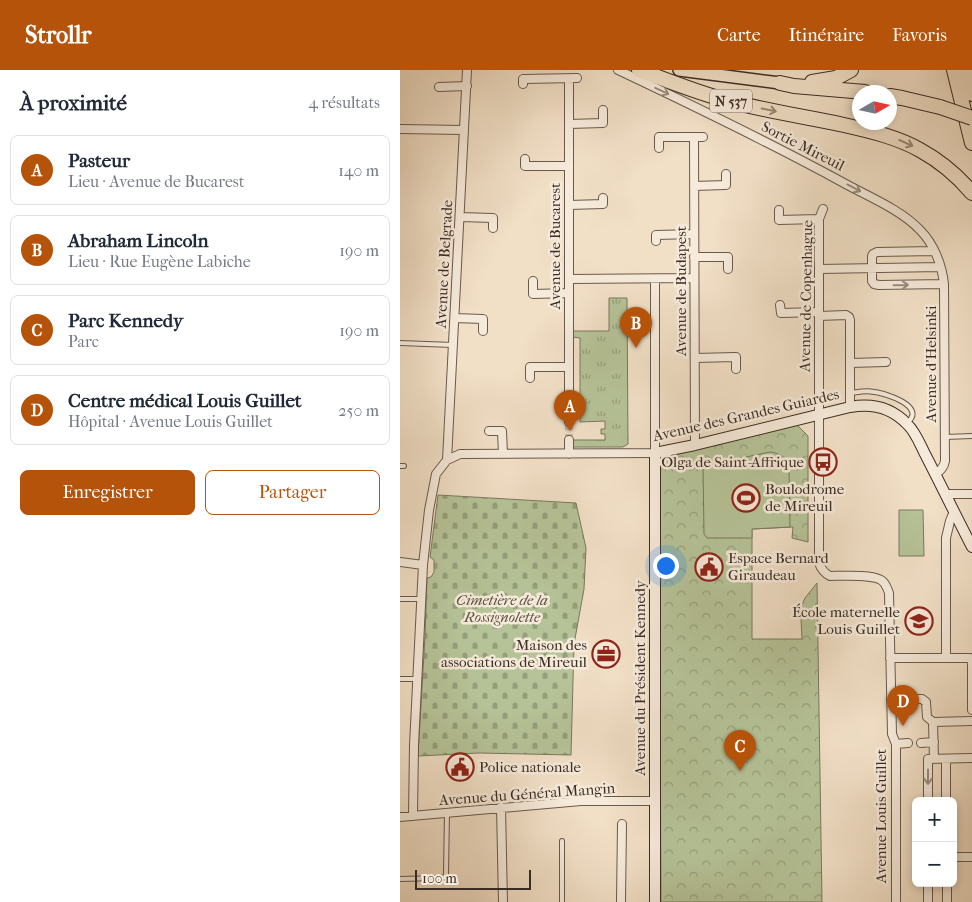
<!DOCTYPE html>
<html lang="fr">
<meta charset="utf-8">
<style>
:root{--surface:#fff;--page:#f6f6f7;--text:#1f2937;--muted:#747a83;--line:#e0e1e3;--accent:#b45309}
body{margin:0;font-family:"IM FELL French Canon",serif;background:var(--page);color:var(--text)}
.controls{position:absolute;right:15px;bottom:15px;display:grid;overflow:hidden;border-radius:8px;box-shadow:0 2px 8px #0003}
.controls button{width:45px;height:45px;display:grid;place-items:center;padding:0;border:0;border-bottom:1px solid var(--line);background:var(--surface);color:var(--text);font:25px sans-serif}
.compass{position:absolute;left:452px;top:15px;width:45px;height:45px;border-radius:50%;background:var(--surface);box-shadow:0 2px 8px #0003;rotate:81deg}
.scale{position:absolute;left:15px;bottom:12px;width:116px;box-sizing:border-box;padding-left:5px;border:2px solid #3c2d24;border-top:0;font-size:14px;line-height:18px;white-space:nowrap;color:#3c2d24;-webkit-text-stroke:4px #f6eada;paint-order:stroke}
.you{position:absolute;left:265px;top:495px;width:18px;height:18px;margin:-12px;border:4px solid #fff;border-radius:50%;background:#1a73e8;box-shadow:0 0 0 8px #1a73e833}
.badge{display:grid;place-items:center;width:32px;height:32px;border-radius:50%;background:var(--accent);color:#fff;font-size:16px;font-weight:700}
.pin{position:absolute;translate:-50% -41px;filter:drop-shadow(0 1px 2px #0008)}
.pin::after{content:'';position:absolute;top:26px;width:18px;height:15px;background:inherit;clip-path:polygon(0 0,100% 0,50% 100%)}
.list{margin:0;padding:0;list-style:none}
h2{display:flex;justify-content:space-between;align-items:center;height:65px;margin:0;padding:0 20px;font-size:21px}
h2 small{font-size:16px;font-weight:400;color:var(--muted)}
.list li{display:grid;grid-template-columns:32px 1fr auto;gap:15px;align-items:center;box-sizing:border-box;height:70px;margin:0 10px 10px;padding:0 10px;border:1px solid var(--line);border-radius:8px}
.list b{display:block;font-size:19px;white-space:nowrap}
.list p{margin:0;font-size:16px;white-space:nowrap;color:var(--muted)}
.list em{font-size:16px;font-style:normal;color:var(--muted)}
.actions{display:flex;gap:10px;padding:15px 20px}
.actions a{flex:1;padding:11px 0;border:1px solid var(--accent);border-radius:8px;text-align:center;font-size:18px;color:var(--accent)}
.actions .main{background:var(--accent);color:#fff}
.map{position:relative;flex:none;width:572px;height:832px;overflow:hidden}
header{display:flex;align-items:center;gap:30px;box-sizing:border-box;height:70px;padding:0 25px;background:var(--accent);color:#fff}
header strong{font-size:24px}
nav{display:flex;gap:28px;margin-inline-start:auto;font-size:18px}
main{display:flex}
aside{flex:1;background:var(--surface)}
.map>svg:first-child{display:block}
.grass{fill:url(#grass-tufts);stroke:#79785e}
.cemetery{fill:url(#cemetery-stones);stroke:#79785e}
.park{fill:url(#park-crowns);stroke:#79785e}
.pitch{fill:#b6c398;stroke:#79785e}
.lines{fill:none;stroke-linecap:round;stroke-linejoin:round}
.street-tunnel{stroke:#cdbba6;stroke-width:8;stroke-dasharray:8 4;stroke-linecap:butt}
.lane-casing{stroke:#695a4c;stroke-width:6}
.street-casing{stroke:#695a4c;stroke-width:10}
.secondary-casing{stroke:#3c2d24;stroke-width:12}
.primary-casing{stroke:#3c2d24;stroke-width:14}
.highway-casing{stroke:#3c2d24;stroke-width:16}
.lane{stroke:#f6eada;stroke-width:4}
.street{stroke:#f6eada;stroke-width:8}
.secondary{stroke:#f6eada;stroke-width:10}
.primary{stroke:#f1dfc6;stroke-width:11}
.highway{stroke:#f1dfc6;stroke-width:14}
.highway-bridge-casing{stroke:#3c2d24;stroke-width:16;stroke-linecap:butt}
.highway-bridge{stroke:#f1dfc6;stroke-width:14}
.oneway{stroke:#998c7f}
.oneway2{stroke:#968675}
.labels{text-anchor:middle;stroke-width:5;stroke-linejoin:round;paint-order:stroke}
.shield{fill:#f6eada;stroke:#74665b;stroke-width:1}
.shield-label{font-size:14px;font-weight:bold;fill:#3c2d24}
.street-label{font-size:15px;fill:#3c2d24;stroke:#f6eada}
.poi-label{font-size:15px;fill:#3c2d24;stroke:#f6eada;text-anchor:end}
.park-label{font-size:15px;font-style:italic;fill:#5a5241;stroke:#f6eada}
</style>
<header>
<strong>Strollr</strong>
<nav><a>Carte</a><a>Itinéraire</a><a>Favoris</a></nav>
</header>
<main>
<aside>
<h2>À proximité<small>4 résultats</small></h2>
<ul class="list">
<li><span class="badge">A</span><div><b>Pasteur</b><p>Lieu · Avenue de Bucarest</p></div><em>140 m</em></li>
<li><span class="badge">B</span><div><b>Abraham Lincoln</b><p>Lieu · Rue Eugène Labiche</p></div><em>190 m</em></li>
<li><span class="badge">C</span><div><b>Parc Kennedy</b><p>Parc</p></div><em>190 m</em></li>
<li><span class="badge">D</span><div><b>Centre médical Louis Guillet</b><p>Hôpital · Avenue Louis Guillet</p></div><em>250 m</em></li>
</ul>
<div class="actions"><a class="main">Enregistrer</a><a>Partager</a></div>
</aside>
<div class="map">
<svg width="572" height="832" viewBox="0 0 572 832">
<defs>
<pattern id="grass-tufts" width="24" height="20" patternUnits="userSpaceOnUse" patternTransform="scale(1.25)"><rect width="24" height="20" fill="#b6c398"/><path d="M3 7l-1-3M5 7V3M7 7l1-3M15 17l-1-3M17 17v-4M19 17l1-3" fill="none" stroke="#959f7c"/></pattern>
<pattern id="cemetery-stones" width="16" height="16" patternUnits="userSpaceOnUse" patternTransform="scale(1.25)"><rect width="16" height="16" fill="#b6c398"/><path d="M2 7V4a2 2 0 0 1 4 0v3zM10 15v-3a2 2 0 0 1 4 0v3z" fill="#959f7c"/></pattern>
<pattern id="park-crowns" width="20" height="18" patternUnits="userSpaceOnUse" patternTransform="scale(1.25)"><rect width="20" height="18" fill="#b6c398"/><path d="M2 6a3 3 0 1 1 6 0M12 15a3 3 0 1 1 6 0" fill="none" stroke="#959f7c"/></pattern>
</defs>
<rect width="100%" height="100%" fill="#f1dfc6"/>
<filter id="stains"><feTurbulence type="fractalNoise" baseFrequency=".004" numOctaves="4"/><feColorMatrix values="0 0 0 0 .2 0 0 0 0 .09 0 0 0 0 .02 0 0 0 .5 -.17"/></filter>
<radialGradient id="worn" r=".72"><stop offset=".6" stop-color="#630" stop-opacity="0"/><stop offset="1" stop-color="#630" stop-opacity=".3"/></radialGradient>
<path class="grass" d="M209 228H227L228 374 223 377H173V370H205V364H201V359H205V351L180 352V268L173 267V261H209Z"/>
<path class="cemetery" d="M38 425 176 433 186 478 184 519 174 574 171 685 79 683 18 686 25 566 27 508 31 507 34 502V490L30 487Z"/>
<path class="park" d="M396 354 408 366V472L392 468 393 457 352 459V569H402L401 549 396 548 405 528 417 513 422 832H261L259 397 268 386Z"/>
<path class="pitch" d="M370 382C381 383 386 389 389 399L390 457 352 459V468H307L304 464 303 396Z
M499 440H523L524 486H499Z"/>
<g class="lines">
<path class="street-tunnel" d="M169 352V370"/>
<g class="lane-casing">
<path id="lane" d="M0 273 53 275
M450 323C459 322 466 320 474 322 485 323 526 336 508 352
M545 367 572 366
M0 396H4
M0 529H21
M0 609H18
M162 771V832
M0 809 41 808 45 807 46 804 47 742"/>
</g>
<g class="street-casing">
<path id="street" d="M218 0C294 36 369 72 442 112 467 126 500 139 520 160 534 174 542 195 544 214L545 391C544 397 541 400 536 404
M123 14V9L177 8
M39 17 67 16
M169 54 203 53V40
M0 59 64 60
M294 67 295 375
M259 78V67H303
M125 89V96H169
M294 116 326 115V104
M169 135 203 134V128
M423 139 419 149V493C421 499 424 503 430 506 442 506 471 504 481 510 486 513 487 518 489 523L492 664 496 674V832
M379 140V150L419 149
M60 147 93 148V158
M256 171V165L294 164
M534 181 477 182 473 184 472 186V211L474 214 479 215 544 214
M294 187H328V199
M419 199 540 197
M169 209 294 208
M133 211V224L169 223
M380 235 381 243 419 242
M419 246 446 245 449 247 450 250V337
M55 248 83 249V261
M295 288 336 287V299
M450 293 486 292
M130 308V297H169
M169 352V9
M89 361H102L103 384
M169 370V384
M47 390 67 0
M546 424H572
M0 492 23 495
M490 588H570L572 592V640
M546 588V468L550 451 554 441
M491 629H522L526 632 527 647 533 652
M533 652 572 651
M533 652 534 689
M521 673 534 672
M496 674 508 673
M546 689V731
M528 731V689L572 688
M101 737 103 832
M13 746 14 675 23 495 29 440 36 404 47 390 60 384 255 383V209
M0 747 181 731H255
M553 787H572
M528 813V832
M547 813V832
M221 832 222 754"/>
</g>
<g class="secondary-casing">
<path id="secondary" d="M255 832V383L295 375 450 337C472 333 492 338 507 354 515 361 520 374 525 384 541 415 556 446 572 477"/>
</g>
<g class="primary-casing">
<path id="primary" d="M279 0 380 13"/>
</g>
<g class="highway-casing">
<path id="highway" d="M239 0C269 11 298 23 329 31 367 41 406 47 444 55 470 61 497 67 520 80 540 91 557 105 572 123
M554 0 572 73
M567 0 572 24
M412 12 436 8 451 0
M380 13 394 16 465 22
M490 26 502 28 540 37"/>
</g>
<use href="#lane" class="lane"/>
<use href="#street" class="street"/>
<use href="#secondary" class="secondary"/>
<use href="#primary" class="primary"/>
<use href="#highway" class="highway"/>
<g class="highway-bridge-casing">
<path id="highway-bridge" d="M540 37 572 48"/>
</g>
<use href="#highway-bridge" class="highway-bridge"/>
</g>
<defs><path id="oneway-shaft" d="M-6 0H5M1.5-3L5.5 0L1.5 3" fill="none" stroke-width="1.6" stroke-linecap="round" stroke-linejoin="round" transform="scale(1.25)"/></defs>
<g class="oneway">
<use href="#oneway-shaft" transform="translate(262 21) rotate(25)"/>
<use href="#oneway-shaft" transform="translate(454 118) rotate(28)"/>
<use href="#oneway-shaft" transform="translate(501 215) rotate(-1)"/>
<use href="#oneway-shaft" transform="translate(528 707) rotate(90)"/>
</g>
<g class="oneway2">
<use href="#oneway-shaft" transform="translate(369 40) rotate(12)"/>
<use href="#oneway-shaft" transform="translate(506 73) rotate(24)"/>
</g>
<defs>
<g id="bus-ring" transform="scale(1.4375)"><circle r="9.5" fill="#f6eada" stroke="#8f2418" stroke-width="1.5"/><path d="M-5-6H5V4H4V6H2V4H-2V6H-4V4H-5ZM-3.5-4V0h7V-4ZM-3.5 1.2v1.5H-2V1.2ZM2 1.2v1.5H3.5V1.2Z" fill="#8f2418"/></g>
<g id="stadium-ring" transform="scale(1.4375)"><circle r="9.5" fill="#f6eada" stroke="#8f2418" stroke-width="1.5"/><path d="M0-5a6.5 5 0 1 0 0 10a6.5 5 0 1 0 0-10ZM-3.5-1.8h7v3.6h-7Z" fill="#8f2418"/></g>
<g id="civic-ring" transform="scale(1.4375)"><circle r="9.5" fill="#f6eada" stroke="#8f2418" stroke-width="1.5"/><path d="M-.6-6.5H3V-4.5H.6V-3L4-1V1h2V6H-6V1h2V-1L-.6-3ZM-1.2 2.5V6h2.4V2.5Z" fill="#8f2418"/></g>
<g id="school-ring" transform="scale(1.4375)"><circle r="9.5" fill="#f6eada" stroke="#8f2418" stroke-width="1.5"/><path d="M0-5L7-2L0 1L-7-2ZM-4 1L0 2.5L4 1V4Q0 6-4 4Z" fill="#8f2418"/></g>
<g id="office-ring" transform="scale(1.4375)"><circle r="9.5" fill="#f6eada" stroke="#8f2418" stroke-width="1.5"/><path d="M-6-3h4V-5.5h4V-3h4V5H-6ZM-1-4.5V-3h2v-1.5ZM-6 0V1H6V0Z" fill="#8f2418"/></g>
</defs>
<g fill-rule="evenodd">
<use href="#bus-ring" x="423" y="392"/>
<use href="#stadium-ring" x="346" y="428"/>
<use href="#civic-ring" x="309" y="497"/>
<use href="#school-ring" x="519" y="551"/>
<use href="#office-ring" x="206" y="584"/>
<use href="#civic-ring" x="60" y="697"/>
</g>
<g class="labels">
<rect class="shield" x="310" y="19.5" width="42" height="23" rx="4"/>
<g class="shield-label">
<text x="331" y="36">N 537</text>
</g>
<g class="street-label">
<text transform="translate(403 76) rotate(27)" y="5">Sortie Mireuil</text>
<text transform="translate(155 176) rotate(-90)" y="5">Avenue de Bucarest</text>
<text transform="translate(44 194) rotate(-87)" y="5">Avenue de Belgrade</text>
<text transform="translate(281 221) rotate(-90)" y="5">Avenue de Budapest</text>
<text transform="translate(406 226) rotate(-89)" y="5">Avenue de Copenhague</text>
<text transform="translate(531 294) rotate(-90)" y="5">Avenue d'Helsinki</text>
<text transform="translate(346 345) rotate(-13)" y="5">Avenue des Grandes Guiardes</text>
<text transform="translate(240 608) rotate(-90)" y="5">Avenue du Président Kennedy</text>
<text transform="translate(127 724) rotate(-4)" y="5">Avenue du Général Mangin</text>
<text transform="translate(481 746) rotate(-90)" y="5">Avenue Louis Guillet</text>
</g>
<g class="poi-label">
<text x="404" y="397">Olga de Saint-Affrique</text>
<text x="365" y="424" text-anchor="start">Boulodrome<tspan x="365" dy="17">de Mireuil</tspan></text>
<text x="328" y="493" text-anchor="start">Espace Bernard<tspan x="328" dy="17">Giraudeau</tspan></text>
<text x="500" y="547">École maternelle<tspan x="500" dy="17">Louis Guillet</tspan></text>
<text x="187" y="580">Maison des<tspan x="187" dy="17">associations de Mireuil</tspan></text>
<text x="79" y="702" text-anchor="start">Police nationale</text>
</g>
<g class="park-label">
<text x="102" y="535">Cimetière de la<tspan x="102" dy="17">Rossignolette</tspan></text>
</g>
</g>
<rect width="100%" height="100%" filter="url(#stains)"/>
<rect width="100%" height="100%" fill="url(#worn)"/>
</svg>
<div class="controls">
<button>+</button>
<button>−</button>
</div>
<svg class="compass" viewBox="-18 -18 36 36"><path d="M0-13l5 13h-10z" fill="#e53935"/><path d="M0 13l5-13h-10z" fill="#747a83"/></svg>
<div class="scale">100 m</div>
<div class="you"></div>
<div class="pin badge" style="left:170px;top:361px">A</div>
<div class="pin badge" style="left:236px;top:278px">B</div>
<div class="pin badge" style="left:340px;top:701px">C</div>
<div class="pin badge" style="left:503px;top:656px">D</div>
</div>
</main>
